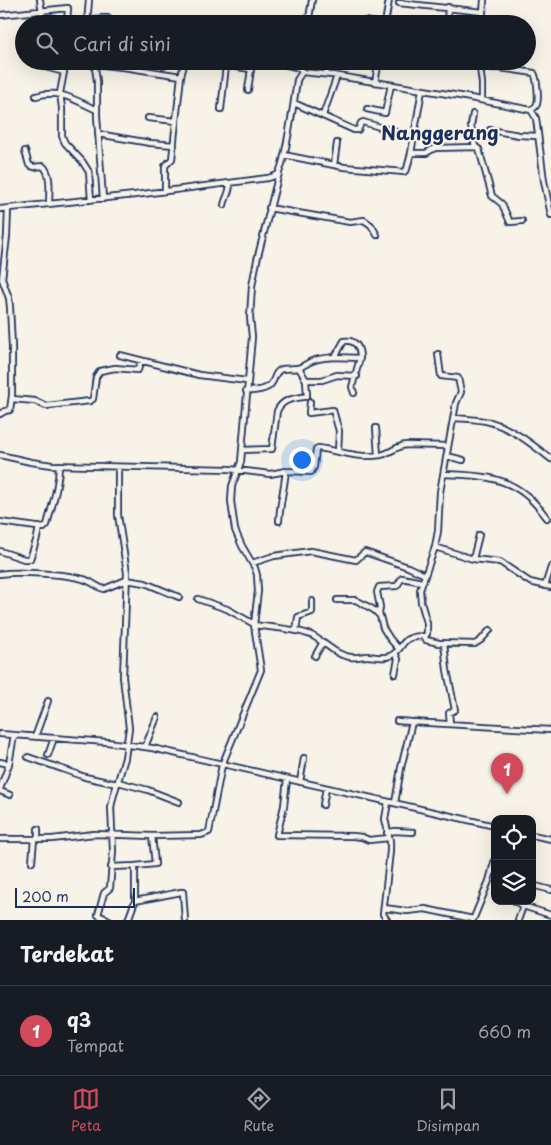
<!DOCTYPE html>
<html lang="id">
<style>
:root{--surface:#171b24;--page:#20242c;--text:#f1f3f6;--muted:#9ea1a6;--line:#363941;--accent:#d1495b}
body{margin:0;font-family:"Playpen Sans",sans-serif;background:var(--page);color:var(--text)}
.controls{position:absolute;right:15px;bottom:15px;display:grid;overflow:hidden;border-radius:10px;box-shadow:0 5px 20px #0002}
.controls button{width:45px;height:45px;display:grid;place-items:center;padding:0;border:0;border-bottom:1px solid var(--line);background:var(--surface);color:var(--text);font:25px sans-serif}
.scale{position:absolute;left:15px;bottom:12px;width:120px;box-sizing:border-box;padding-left:5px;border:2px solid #1b2f5e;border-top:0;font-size:14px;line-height:18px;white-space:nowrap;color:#1b2f5e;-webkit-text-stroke:4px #f7f3e8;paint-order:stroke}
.you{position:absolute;left:301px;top:459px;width:18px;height:18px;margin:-12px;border:4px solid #fff;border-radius:50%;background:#1a73e8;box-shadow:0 0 0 8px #1a73e833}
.badge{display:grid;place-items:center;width:32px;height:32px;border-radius:50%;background:var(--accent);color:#fff;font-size:16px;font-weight:700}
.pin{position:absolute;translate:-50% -41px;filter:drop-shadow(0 1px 2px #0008)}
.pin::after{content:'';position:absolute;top:26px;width:18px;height:15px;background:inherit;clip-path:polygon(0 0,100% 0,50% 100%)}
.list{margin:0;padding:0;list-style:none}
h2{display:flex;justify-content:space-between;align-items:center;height:65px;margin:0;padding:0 20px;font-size:21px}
h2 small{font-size:16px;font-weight:400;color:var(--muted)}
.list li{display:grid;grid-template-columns:32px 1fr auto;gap:15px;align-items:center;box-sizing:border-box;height:90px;padding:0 20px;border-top:1px solid var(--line)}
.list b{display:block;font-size:19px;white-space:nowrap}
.list p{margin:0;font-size:16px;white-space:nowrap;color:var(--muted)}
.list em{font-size:16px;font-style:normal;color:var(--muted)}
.icon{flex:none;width:28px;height:28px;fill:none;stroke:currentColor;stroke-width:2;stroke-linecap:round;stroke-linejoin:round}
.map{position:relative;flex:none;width:551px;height:920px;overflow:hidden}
.search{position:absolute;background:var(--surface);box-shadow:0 5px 20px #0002;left:15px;right:15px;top:15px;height:55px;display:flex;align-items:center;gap:12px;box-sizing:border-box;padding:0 18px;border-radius:28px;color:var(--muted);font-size:19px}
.sheet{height:155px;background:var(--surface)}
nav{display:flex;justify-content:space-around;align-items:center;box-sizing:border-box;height:70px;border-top:1px solid var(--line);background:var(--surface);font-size:14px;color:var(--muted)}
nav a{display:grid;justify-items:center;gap:2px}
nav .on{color:var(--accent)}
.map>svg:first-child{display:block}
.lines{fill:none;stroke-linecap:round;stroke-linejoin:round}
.minor-casing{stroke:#1b2f5e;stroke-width:8}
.minor{stroke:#f7f3e8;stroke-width:4.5}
.labels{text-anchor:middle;stroke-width:4;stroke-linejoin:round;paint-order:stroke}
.quarter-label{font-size:19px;font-weight:bold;fill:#1b2f5e;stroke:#f7f3e8}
</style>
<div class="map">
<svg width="551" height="920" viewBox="0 0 551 920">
<rect width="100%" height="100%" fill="#f7f3e8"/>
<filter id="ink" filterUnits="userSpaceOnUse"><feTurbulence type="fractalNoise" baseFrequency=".02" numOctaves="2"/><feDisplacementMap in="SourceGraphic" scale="10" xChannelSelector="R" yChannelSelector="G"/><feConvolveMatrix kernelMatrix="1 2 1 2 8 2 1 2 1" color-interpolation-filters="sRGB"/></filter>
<g filter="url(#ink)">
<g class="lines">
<g class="minor-casing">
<path id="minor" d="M40 0 44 24
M399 3 483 12
M0 15 68 8 67 24
M87 22 99 18H108
M447 23 448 7
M60 24 61 20H67
M87 24 89 0
M308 24 312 0
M363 24 365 21 376 23
M385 24 389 0
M482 24 484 0
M42 61 45 67 64 72 60 93 62 108V136L65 143 82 161 89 172 91 200
M94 61 97 81V116L103 199
M194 61 251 69 253 61
M271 61 300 68 302 72
M479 61 482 83V100
M94 64 130 68 181 76 185 61
M481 68H500L534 73C537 78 539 98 537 104 536 107 534 108 531 110
M326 74 329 61
M375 82 379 61
M248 90 251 69
M36 96C61 89 74 100 97 110
M294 103 354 130H358L361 123 363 122 413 137
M221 109 226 66
M367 109 385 113 391 85
M473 114 471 126 475 147
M323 115 337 76
M148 118 176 121 181 76
M490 130 519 135 537 136
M98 134 150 143 174 145
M25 151 29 165 34 167 43 166C52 174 49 193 49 204
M411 153 422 90
M284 155 344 167 404 172 407 169 411 153H426L435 148 476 147 479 149 492 196 502 204 510 222 522 221
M334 165 337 143
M165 191V166L172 159 176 121
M224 205C226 195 230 195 230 183
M269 208 350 222 364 220 371 225 377 235
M0 209 135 195 268 178C271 177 276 176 278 174 285 165 295 95 297 80L302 72 332 75 460 96 531 110 536 118 544 181 551 215
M120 355 199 375 247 381
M335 357 360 358 352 387 354 393
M306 380H322L337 375 357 376
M246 391C283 391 268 374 282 369 287 368 293 369 298 368 303 367 307 363 312 361 319 358 327 358 335 357L344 341C356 339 360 348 360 358
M12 399 35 401 46 406 90 401 93 399 96 377 100 371 115 368 138 370 141 361
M310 402 309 413 333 410 339 431 338 452
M0 414 5 411 10 410 12 395V347L10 307 9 298 2 279 7 236 8 208
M454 418C466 419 478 419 490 422 512 428 533 445 551 459
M376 428 378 455
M242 450 272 449 277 411C283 398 294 399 307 396L306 380 299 368
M0 455 31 462 52 465 229 469 270 474 286 471 311 472 314 467 316 449 318 448C339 451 359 459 381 455 390 453 397 446 406 445L448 446
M447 456 463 460
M444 474C473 475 502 475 526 495 534 501 541 510 547 518
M279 521C280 504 284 488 286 471
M0 522 44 528 47 525C52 505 59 486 59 465
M435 547 473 559 500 562 530 582 551 587
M0 551 24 559H30L37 538 39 527
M473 559 479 535
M252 563 274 556 311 551 356 560 365 552 408 567 425 575
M0 574C17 571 66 574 83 579 91 581 97 587 104 589L126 580 145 583 179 597
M545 586 551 567
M198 599 227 609 254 624
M337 600H356L374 610 380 616 383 628 390 639 398 648
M379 614 380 607 377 592 379 587 397 586 402 578 422 582
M254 625C273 628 294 628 311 635 325 642 336 656 351 657 357 658 362 656 367 656 374 656 383 659 390 656 407 648 397 636 425 636L427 634V623L421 602 420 590 435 547 438 531 440 492 456 403 461 392 458 378 441 376 438 354
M296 631 298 617 312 612V601
M425 636 426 640 439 643 475 644 481 640 490 630
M444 643 447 670 455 710 449 713 450 723
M395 653 398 659 395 674
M315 656 323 642
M397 721 412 722
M0 734 107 742 152 748 495 826
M35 737 48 701
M145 747 157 717
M48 755 54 738
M28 757 85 777 117 784
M0 762 9 764
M287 779 284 806 277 835 353 836 362 837 369 840 389 838
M118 782 148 790 179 802
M300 782 304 758
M0 789 9 764 14 735
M0 791 10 795
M395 803 401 768 412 722 551 730
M323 805 326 788
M387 833 394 831 413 832
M532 835 551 839
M0 839H52L94 834 152 836 201 835 209 832 222 765 261 670 254 625 258 591 257 575 255 568 242 546 235 530 231 501 232 486 241 462 242 450 252 337 250 317 252 286 257 260 279 173
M38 839V829
M32 862 34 839
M111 867 135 866
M532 885 551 890
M135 901V866L155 864 152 836
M515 901 523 906 551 915
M384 908 407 911 425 909 473 919
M109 920 98 915 104 893 110 888 113 851 111 807 114 794 125 758 129 728 123 677 127 573 118 515V467
M128 920 135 901 181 892H183L185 920
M387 920 383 914 390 851V841L385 819 388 802
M473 920 489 881 495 859
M518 920 525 901"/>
</g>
<use href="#minor" class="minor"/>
</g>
</g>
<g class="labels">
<g class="quarter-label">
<text x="440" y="140">Nanggerang</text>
</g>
</g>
</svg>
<div class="controls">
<button><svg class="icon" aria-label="locate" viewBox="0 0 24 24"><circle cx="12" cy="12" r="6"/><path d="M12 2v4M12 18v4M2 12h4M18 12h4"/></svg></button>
<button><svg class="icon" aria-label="layers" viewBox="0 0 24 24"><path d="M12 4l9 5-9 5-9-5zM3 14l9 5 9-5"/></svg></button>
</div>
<div class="scale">200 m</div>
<div class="you"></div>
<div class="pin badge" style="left:507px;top:794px">1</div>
<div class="search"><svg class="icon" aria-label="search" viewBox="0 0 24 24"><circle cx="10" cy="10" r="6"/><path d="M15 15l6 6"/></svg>Cari di sini</div>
</div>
<section class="sheet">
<h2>Terdekat<small></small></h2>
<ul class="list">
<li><span class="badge">1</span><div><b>q3</b><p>Tempat</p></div><em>660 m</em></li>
</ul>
</section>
<nav>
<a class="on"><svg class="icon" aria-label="map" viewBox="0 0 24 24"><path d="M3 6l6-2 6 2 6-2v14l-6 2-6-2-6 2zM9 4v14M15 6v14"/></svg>Peta</a>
<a><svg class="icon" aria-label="directions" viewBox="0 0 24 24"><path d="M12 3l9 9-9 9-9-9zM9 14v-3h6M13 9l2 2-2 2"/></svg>Rute</a>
<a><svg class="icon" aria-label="saved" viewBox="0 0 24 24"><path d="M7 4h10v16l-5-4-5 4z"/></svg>Disimpan</a>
</nav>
